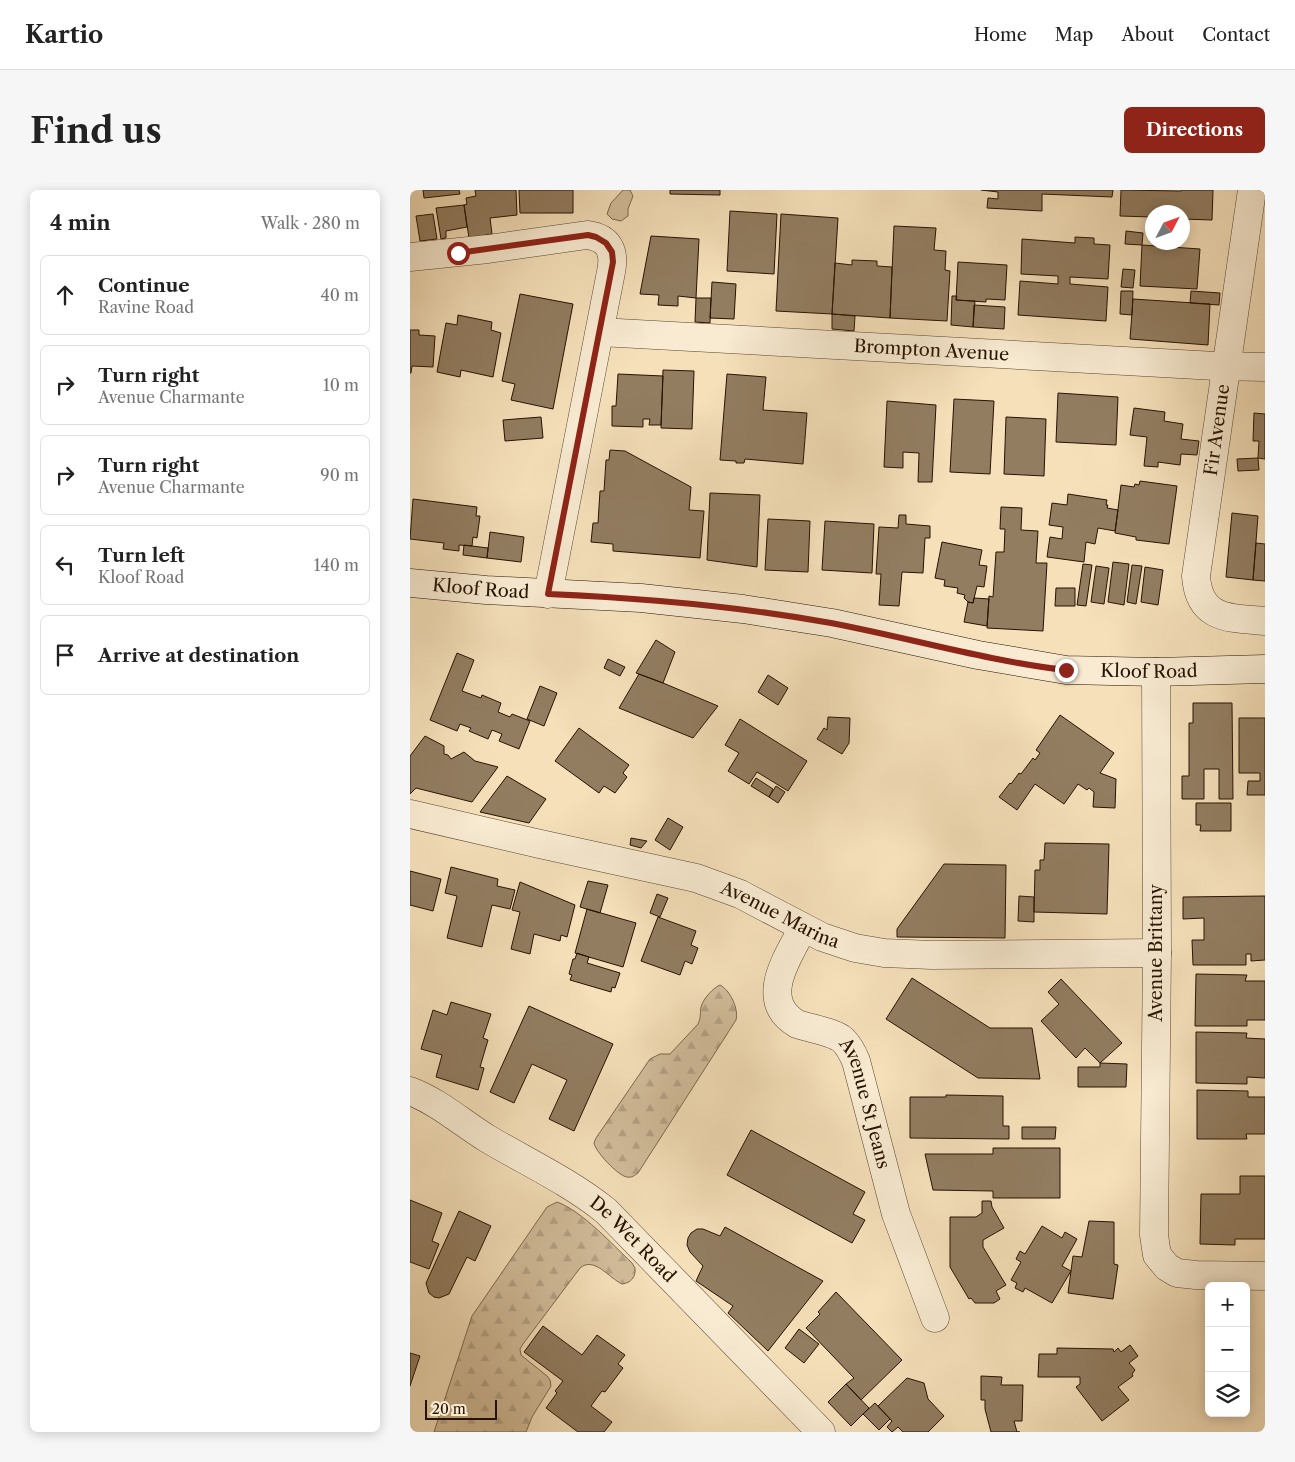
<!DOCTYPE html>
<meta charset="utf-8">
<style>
:root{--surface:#fff;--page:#f6f6f6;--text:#222;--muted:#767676;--line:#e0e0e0;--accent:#8f2418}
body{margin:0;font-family:"Libre Caslon Text",serif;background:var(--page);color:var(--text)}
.controls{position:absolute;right:15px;bottom:15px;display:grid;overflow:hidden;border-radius:8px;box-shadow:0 2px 12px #0003}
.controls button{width:45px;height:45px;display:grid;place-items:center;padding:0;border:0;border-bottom:1px solid var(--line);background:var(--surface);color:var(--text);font:25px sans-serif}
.compass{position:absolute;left:735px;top:15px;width:45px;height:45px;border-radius:50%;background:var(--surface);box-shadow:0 2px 12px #0003;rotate:49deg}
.scale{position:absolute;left:15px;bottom:12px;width:72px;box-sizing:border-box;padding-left:5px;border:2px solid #271201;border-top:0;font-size:14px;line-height:18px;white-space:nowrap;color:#271201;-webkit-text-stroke:4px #f8ebd2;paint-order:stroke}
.stop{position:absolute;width:15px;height:15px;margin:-11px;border:4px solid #8f2418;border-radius:50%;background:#fff}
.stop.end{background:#8f2418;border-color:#fff;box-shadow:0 1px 5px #0008}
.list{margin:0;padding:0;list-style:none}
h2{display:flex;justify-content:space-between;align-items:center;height:65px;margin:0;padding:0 20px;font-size:21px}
h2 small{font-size:16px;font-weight:400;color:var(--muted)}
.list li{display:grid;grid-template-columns:32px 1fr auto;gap:15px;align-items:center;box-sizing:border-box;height:80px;margin:0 10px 10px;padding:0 10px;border:1px solid var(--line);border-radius:8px}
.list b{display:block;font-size:19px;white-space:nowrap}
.list p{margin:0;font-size:16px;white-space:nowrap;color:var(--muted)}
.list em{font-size:16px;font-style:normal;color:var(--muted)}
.icon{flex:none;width:28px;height:28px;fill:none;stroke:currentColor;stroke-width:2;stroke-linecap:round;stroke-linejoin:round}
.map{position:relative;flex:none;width:855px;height:1242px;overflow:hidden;border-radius:8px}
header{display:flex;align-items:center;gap:30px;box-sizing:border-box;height:70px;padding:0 25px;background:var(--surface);border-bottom:1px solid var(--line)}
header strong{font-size:24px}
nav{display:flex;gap:28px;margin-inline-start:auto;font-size:18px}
.intro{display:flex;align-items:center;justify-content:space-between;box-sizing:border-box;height:120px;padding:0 30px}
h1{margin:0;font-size:35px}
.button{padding:12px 22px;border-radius:8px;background:var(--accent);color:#fff;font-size:18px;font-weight:700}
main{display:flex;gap:30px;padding:0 30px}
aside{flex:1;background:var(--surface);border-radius:8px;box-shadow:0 2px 12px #0003}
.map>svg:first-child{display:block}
.grass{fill:#d2bd9b;stroke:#7c684e}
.forest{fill:url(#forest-firs);stroke:#7c684e}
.building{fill:#927d61;stroke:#271201}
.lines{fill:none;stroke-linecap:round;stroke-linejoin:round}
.minor-casing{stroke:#5a462f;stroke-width:29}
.secondary-casing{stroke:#271201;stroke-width:29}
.minor{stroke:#f8ebd2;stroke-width:28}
.secondary{stroke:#f8ebd2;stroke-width:28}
.route{stroke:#8f2418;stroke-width:6}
.labels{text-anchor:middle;stroke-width:5;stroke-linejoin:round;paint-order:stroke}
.street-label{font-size:18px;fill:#271201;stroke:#f8ebd2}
</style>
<header>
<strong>Kartio</strong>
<nav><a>Home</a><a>Map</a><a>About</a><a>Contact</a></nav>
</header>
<div class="intro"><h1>Find us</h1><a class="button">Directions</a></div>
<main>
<aside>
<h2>4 min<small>Walk · 280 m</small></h2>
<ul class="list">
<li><svg class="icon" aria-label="ahead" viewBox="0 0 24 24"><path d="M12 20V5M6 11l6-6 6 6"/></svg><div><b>Continue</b><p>Ravine Road</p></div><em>40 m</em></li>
<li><svg class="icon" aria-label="right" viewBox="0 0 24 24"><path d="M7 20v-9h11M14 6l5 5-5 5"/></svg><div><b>Turn right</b><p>Avenue Charmante</p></div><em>10 m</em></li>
<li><svg class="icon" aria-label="right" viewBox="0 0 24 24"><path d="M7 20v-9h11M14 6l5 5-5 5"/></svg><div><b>Turn right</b><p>Avenue Charmante</p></div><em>90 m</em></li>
<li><svg class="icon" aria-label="left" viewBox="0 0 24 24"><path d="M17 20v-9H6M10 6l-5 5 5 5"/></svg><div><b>Turn left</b><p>Kloof Road</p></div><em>140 m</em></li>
<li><svg class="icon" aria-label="arrive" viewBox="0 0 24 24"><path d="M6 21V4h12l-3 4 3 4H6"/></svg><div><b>Arrive at destination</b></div></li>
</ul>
</aside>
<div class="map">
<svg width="855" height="1242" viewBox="0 0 855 1242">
<defs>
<pattern id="forest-firs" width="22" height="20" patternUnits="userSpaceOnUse" patternTransform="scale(1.25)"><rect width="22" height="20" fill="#d2bd9b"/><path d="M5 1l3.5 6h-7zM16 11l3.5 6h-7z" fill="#b4a184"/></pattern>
</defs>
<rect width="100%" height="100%" fill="#f5e0ba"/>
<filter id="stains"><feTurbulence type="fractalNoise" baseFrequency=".004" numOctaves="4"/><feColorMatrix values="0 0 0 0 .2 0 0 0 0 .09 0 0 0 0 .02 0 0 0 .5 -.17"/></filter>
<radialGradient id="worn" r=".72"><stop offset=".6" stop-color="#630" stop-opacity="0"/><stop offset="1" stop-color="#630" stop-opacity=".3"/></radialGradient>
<path class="grass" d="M213 0H220L223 6 218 19V26L211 31 202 29 197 24 201 13Z"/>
<path class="forest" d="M310 795C320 800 329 819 326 830L228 983C225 985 222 988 217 987 208 986 185 961 184 953L186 948 240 869 250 864H260L288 834C291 828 290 823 291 817 293 809 303 798 310 795Z
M147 1012C172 1021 202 1054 222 1073L225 1078C226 1087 221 1093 212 1094 199 1088 184 1066 170 1078L113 1154 110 1159 111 1165 137 1186 140 1190 141 1196 122 1227 116 1242H24L62 1126 137 1017Z"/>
<path class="building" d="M13 0H49L50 4 14 8Z
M65 0H106L107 25 80 28 82 44 59 48 54 15 57 14 56 8 66 6Z
M109 0H163V23H110Z
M260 0H310V5L260 4Z
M571 0H703L702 7 632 4V21L577 18 578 8 588 9V2Z
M711 0 771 1 772 0H803L802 30 772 29V22H742V27L710 26Z
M54 15 57 37 36 41V48L31 49 26 18Z
M320 21 367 24 364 84 317 81Z
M23 24 27 49 10 51 6 26Z
M371 24 428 28 422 124 366 121Z
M484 36 526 38 524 60 536 61 535 80 540 81 537 131 480 128Z
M716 41 733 43 732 55 715 54Z
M241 46 289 49 286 108 268 106V116L248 115 249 105 230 104Z
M665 47 684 48V54L700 55 698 89 660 87V94L698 97 696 131 608 125 610 91 648 94V86L611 84 612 49 665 53Z
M732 55 790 59 787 99 730 96Z
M442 70 467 71V76L482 77 480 128 422 124 425 73 442 75Z
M548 72 597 75 595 110 576 109V112L546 110Z
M713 79 725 80 723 98 711 97Z
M302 92 326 94 324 129 300 128Z
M711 101H723L722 125 710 124Z
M781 101 810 103 809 115 780 113Z
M110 104 163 114 143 219 101 210 105 194 92 191Z
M542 106H547L546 110 565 111 563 137 541 135Z
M286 108H301L300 133 285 132Z
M723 109 800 114 798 155 720 149Z
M564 115 595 117 594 139 563 137Z
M422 124 445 126 444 141 422 139Z
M48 125 82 132 81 140 91 143 83 187 51 180 50 187 27 182 36 133 47 135Z
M0 140H9V145L25 146 23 177 2 176 1 183H0Z
M253 180 284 181 282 239 251 238Z
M208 184 253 186 251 235H239L240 229H233V237L202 236V216H206Z
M317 184 356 187 353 220 397 223 393 274 335 269 334 273H326V271L310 270Z
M648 203 708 207 706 255 646 252Z
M544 209 584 211 580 284 540 282Z
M477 211 526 215 522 292H508L509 263 493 262V278L474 277Z
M724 218 755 222 754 231 773 234 771 249 789 251 787 265 771 264 770 275 748 272V277L734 276 737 247 720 245Z
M844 223 855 224V269L848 268 849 251H843Z
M131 227 133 248 95 251 93 230Z
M596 227 636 229 634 286 594 284Z
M200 260 215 261 281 297 279 320 294 321 290 368 203 361V354L181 352 183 333H188L190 301H194L196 270H199Z
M848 268 849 280 828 281 827 269Z
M730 291 767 296 759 354 726 350V347L705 343 711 295 724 297 725 294 729 295Z
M300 303 350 305 347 377 297 370Z
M658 304 697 310 696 315H698L697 318 708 320 705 341 688 338 685 354 676 352 674 372 637 367 640 347 652 349 653 337 639 335 642 313 657 315Z
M3 309 67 317 66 326H70L67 348 63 347 62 356 49 355V361L33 359 34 353 0 349Z
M591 317 612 318 611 340 628 341 626 373H637L633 441 577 438 579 406 583 407 586 362H594L595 339H590Z
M822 323 848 326 843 390 816 387Z
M489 325H496V334L520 336V348H515L513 383 492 382 489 416 469 415 471 384H466L469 337 488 338Z
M358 329 400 331 398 382 355 380Z
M415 331 464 334 462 383 412 380Z
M80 342 114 347 111 372 77 368Z
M532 352 572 360 569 375 577 376 574 397 567 396 563 413 558 412 554 408 555 405 547 403 548 398 534 396 535 390 525 388Z
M846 353 855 354V391L843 390Z
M54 355 78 358 77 368 53 365Z
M703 372 719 374 714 415 698 412Z
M673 374 682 375 676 416 667 415Z
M722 375 732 376 726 414 717 412Z
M686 376 699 378 694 414 681 412Z
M735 377 753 380 748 415 731 412Z
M646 398H665V416H645Z
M564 408 579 409 577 436 554 432 558 412 563 413Z
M246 450 265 462 253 493 226 483Z
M47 463 64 470 52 501 71 508 72 505 91 513 88 522 100 527 102 524 120 531 109 559 89 551 92 544 82 540 78 549 59 541 61 538 50 534 47 541 20 530Z
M198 469 215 477 210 486 194 478Z
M229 484 253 493 308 516 283 548 209 518Z
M358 485 378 498 368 515 348 502Z
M130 496 147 503 134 536 117 529Z
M783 513H822L823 609H809V579H794V609H772V586H779V533H783Z
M650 525 704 563 690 583 706 589 705 618 683 617 684 602 679 598 677 600 668 594 654 614 625 594 607 620 589 607 600 593 601 594 609 583 611 584 623 568 625 570 630 563 626 560Z
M418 527 440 528 439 553 432 564 407 549 414 538 417 540Z
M829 528H855V605H837L838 591H850V583H829Z
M330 529 397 571 378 601 347 582 339 594 318 581 329 563 315 555Z
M169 538 219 575 213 583 217 587 205 603 194 596 189 603 145 571Z
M15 546 34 556V564L38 565 41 569 54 562 65 571 88 577 62 612 6 598 0 604V566Z
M97 586 136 609 119 633 70 622Z
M346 588 363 599 359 607 341 596Z
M366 596 375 602 368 613 359 607Z
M786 613H821V641H790L791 635H786Z
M258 628 273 637 260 660 245 650Z
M221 648 237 651 231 658 220 655Z
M635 653 699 654 697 724 624 722 625 680H630V670H634Z
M534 674 596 675 595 748 487 747V739Z
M41 677 88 689 87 696 105 700 100 719 82 715 72 757 37 748 47 706 35 703Z
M0 681 31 689 23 721 0 715Z
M178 691 198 695 190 723 170 717Z
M110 692 165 715 157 747 151 745 150 751 124 744 120 764 101 759 110 722 102 720Z
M247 704 258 708 250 727 240 723Z
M609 706 624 707V732L608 731Z
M855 706V770L841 771V764H836V775H783L782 750H794V728L773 729V707Z
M177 719 226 733 213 777 165 763Z
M248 727 286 741 281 755 288 758 282 774 275 771 270 785 231 771Z
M167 763 179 767 177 773 210 783 205 798 202 797 201 802 160 790 162 785 159 784 163 769H165Z
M786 784 837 785 835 791H855V830H837V836H785Z
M502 788 580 838H622L630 889 568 888 476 829Z
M651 789 712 853 690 873 675 858 666 868 631 831 649 814 638 802Z
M41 812 81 824 73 848 78 850 70 877 74 878 68 900 26 887 32 865 11 859 23 820 37 825Z
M119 816 203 854 164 941 139 929 157 890 122 874 104 913 80 902Z
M786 842 837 843 836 848 855 849V888L837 887V894L786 893Z
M690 873 717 874 716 897H668V877H690Z
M787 900 838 901V907H855V944H836L837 949H787Z
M536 905 593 906V936H599V949L500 948V907H536Z
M612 937H646L645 949H612Z
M341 940 455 1002 443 1024 455 1030 442 1053 317 985Z
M583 958H650V1008H583V1001L523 1000 515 964H583Z
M830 986H855V1049H825V1055L790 1054 791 1004H830Z
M0 1010 32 1023 22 1051 29 1054 19 1079 0 1072Z
M572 1011H581L582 1017 594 1038 573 1050V1057L596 1095 586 1101 590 1109 584 1113H565L561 1108 559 1109 540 1077V1027H566L572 1023Z
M49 1021 81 1036 65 1071 57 1067 39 1104 29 1108 24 1107 19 1103 16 1093Z
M679 1031 704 1032V1074L708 1075 703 1109 658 1103 663 1066 672 1067Z
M632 1036 652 1048 655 1042 667 1049 652 1076 661 1081 642 1113 615 1098 613 1102 605 1098 607 1093 601 1090 611 1072 606 1069 610 1061 615 1064Z
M315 1037 413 1091 358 1161 318 1123 323 1116 286 1091 293 1076 280 1062 277 1055 278 1048 281 1043 287 1039H293L310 1046Z
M426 1102 492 1170 451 1210 436 1194 444 1188 396 1138 410 1124 408 1122Z
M133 1136 172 1165 187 1145 215 1165 208 1174 213 1178 195 1202 192 1201 181 1216 202 1232 194 1242H168L136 1218 147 1203 145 1201 153 1191 114 1162Z
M389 1139 409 1154 394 1173 375 1158Z
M720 1155 728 1166 719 1173 725 1180 722 1184 723 1186 708 1197 719 1210 692 1231 666 1197 670 1194V1187H628L629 1164H647V1158L703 1159 704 1162 708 1158 711 1162Z
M0 1163 10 1166 0 1196Z
M571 1186 592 1187 591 1195H613L612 1231H604L607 1242H610H581L575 1219V1210H571Z
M497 1188 514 1193 518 1209 534 1226 518 1242H493L488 1237 482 1242 477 1237 482 1231 468 1216Z
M436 1194 459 1218 441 1236 418 1212Z
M465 1213 480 1229 469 1240 453 1224Z"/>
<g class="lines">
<g class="minor-casing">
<g id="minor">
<path d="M842 0 786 386C789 430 819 428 855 431"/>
<path d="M0 67 78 59 177 45C200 48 205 62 201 82L138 404"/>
<path id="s1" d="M190 142 806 176 855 177"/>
<path d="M746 482 747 763 744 1045 747 1065 757 1077 767 1083 786 1085 855 1086"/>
<path id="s2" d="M0 624 130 654 286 688 330 704 412 747 445 758 474 763 522 765 747 763"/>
<path id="s3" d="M393 738C378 767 347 810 387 834 399 838 424 842 433 850 439 856 443 864 446 871L486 1024 525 1128"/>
<path id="s4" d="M0 901C29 912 52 933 78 949 117 972 160 992 196 1021L411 1242"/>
</g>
</g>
<g class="secondary-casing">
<g id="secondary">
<path id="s5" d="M0 393 76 400 231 408 333 419 422 433 568 465 656 480 746 482 855 479"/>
</g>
</g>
<use href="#minor" class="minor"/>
<use href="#secondary" class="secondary"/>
</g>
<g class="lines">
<path class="route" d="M48 63 178 45 186 47 196 53 202 62 203 72 138 404C233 408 327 416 421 433 500 448 577 471 656 480"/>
</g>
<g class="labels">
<g class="street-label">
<text dy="6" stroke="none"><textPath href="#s1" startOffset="332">Brompton Avenue</textPath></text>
<text transform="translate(807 240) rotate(-82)" y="6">Fir Avenue</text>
<text dy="6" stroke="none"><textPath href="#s5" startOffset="71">Kloof Road</textPath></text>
<text dy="6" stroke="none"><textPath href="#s5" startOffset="746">Kloof Road</textPath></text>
<text dy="6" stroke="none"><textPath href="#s2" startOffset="385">Avenue Marina</textPath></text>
<text transform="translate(746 763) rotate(-90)" y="6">Avenue Brittany</text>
<text dy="6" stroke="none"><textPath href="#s3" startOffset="226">Avenue St Jeans</textPath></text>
<text dy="6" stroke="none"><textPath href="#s4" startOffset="269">De Wet Road</textPath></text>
</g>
</g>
<rect width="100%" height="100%" filter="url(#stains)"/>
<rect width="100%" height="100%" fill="url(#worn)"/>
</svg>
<div class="controls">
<button>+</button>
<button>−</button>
<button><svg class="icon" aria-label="layers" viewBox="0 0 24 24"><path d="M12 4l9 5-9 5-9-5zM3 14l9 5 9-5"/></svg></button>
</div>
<svg class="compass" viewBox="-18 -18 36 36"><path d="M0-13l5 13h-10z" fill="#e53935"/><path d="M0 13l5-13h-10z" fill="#767676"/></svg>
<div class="scale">20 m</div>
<div class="stop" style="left:48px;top:63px"></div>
<div class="stop end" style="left:656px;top:480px"></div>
</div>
</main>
